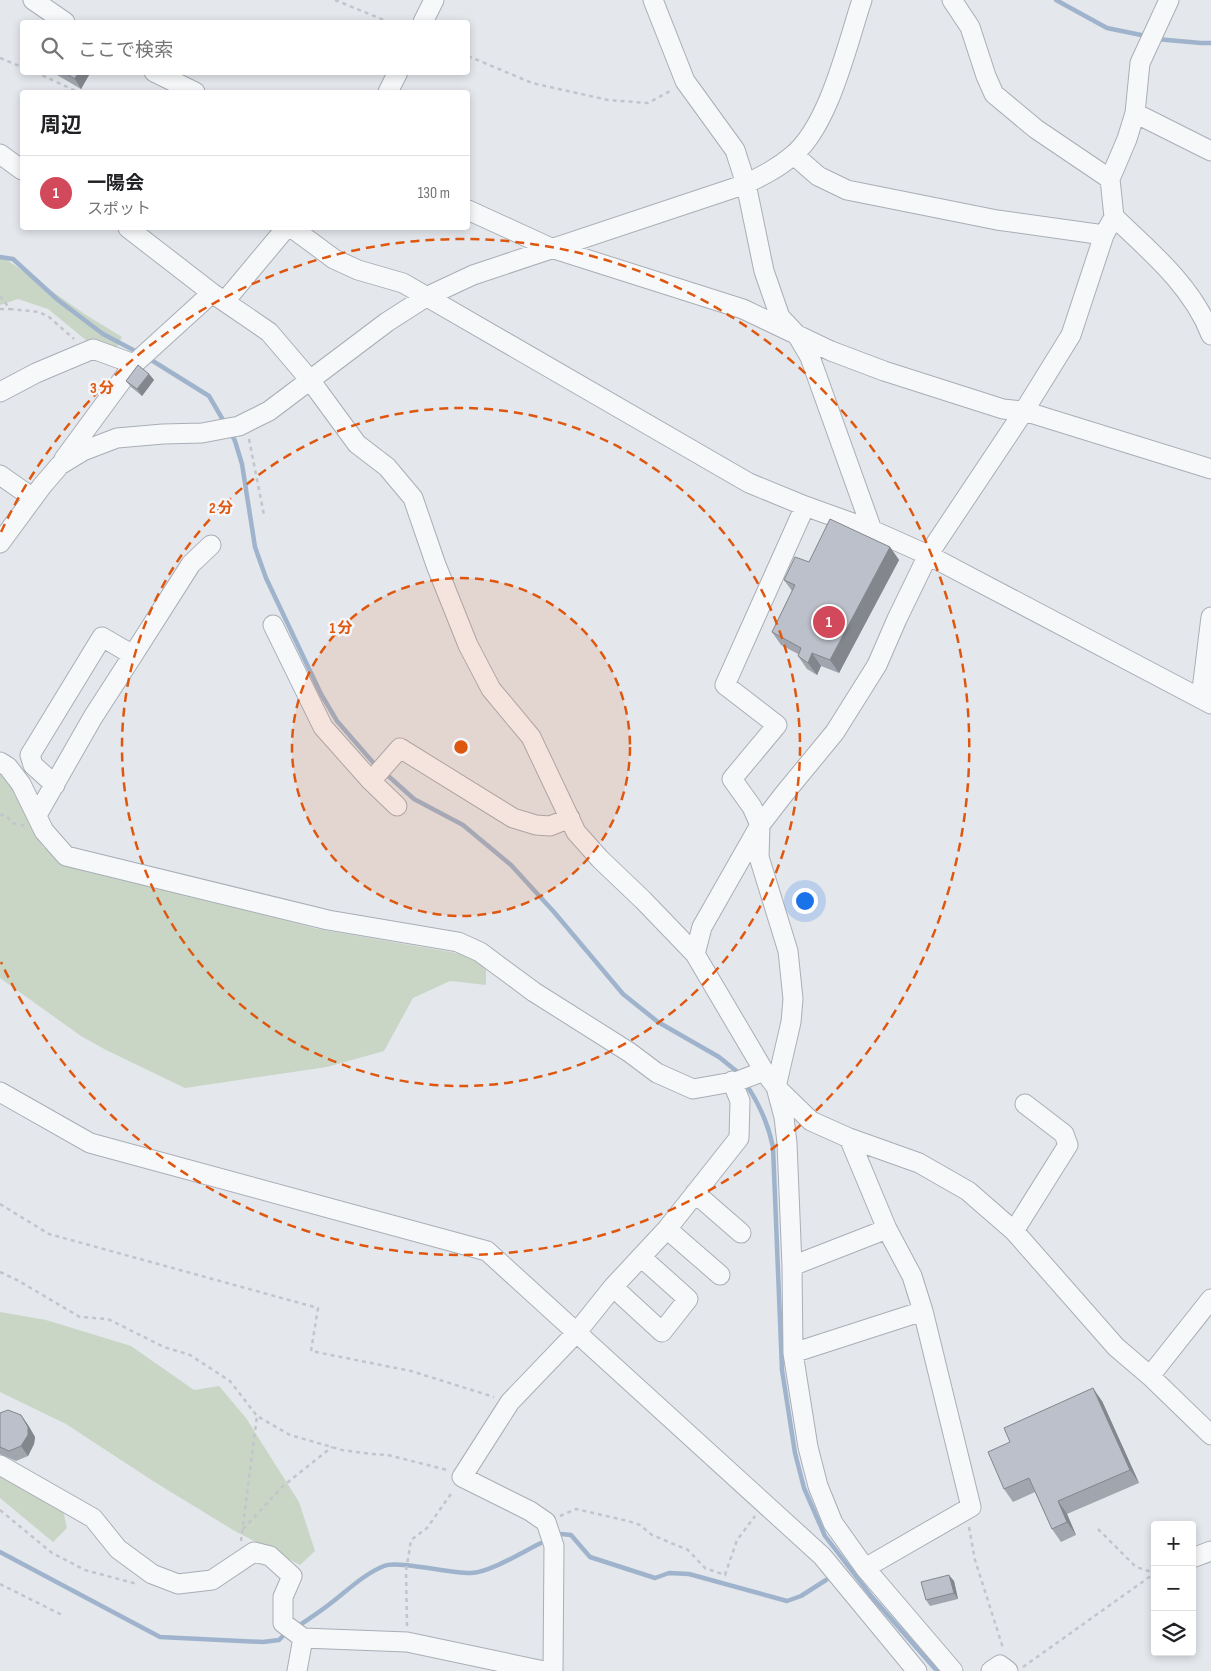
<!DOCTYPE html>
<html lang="ja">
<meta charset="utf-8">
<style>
:root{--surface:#fff;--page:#f2f2f2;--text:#202124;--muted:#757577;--line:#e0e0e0;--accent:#d1495b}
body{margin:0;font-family:"Sofia Sans Condensed","Noto Sans JP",sans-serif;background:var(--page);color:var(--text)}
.controls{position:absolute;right:15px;bottom:15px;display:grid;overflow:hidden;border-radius:5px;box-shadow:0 2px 8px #0003}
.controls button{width:45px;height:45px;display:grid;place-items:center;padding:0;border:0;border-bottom:1px solid var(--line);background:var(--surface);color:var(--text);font:25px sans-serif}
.you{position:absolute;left:804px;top:900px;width:18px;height:18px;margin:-12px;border:4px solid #fff;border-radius:50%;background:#1a73e8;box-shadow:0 0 0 8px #1a73e833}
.badge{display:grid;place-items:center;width:32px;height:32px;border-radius:50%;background:var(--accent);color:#fff;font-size:16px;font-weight:700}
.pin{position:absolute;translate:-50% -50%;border:2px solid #fff;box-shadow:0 1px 5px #0006}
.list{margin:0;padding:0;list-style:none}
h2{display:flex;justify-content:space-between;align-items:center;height:65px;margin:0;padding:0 20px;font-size:21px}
h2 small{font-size:16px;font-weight:400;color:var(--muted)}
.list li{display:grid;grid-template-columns:32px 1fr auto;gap:15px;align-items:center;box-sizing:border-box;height:75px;padding:0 20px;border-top:1px solid var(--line)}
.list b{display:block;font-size:19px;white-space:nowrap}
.list p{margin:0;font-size:16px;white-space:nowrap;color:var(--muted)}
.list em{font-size:16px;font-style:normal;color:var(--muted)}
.icon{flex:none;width:28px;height:28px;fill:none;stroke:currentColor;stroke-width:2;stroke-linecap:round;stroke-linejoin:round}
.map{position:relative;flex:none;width:1211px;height:1671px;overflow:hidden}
.search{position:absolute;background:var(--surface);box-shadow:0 2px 8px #0003;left:20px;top:20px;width:450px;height:55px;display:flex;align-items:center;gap:12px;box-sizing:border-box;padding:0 18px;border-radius:5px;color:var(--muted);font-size:19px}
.panel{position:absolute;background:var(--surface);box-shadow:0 2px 8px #0003;left:20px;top:90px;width:450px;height:140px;border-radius:5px}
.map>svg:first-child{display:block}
.green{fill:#c9d6c5}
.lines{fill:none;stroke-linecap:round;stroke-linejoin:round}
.stream{stroke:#9fb4cc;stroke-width:4.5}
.minor-casing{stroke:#a9aeb7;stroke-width:21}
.path{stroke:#c2c5cb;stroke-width:2.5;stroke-dasharray:4 4;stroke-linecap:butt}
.minor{stroke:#f7f8fa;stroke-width:19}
.wall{fill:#a1a5ae}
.shaded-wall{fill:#83868d}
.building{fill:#bbc0ca;stroke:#83868d}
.ring{fill:none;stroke:#df570f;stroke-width:2.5;stroke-dasharray:9 6}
.centre{fill:#df570f;stroke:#f4f6f9;stroke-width:2.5}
.ring-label{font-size:15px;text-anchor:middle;font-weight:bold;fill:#df570f;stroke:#f4f6f9;stroke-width:5;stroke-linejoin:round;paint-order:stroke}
</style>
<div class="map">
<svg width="1211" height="1671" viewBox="0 0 1211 1671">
<rect width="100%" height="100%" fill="#e4e7ec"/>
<path class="green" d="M0 255 86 315 122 337 115 351 87 341 48 309 18 299 0 305Z
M0 774 11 779 43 847 81 866 318 929 462 954 486 967V985L450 981 413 998 384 1051 327 1067 185 1088 106 1050 81 1036 0 978Z
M0 1312 46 1320 131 1346 194 1390 219 1386 246 1418 299 1502 315 1551 300 1565 233 1530 153 1481 66 1424 0 1392Z
M0 1473 63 1510 67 1528 53 1542 0 1498Z"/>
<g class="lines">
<path class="stream" d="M1056 0 1107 28 1146 36
M1156 39 1201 43H1211
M0 257 13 259 58 300 103 334 139 353
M148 358 209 396 226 425
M230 431 235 441 242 464 255 547 266 578 321 694 337 721 377 767
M385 773 414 799 463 825 511 865 554 912 623 994 658 1022 719 1057 740 1074
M745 1083C759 1103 768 1123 773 1147L782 1370 795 1453 804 1488 825 1536 872 1597 937 1671
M561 1534 571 1535 590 1557 655 1578 669 1573 689 1574 787 1601 801 1596 826 1580
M0 1552 160 1637 263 1642 279 1640 282 1637
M300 1625C310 1618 321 1611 331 1603 348 1590 364 1574 384 1566 397 1560 452 1574 471 1573 489 1573 524 1551 541 1543"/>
<g class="minor-casing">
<path id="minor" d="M33 0 65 22
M653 0 685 81 735 150 746 184 764 271 780 317 797 335 810 357 872 530
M952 0 970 27 986 76 994 94 1036 129 1110 179
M423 22 434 0
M154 72 195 92
M388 92 398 72
M1135 113 1211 151
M0 154 22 170
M794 155 818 176 847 190 997 220 1104 235
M468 210 551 248 743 309 831 351 884 371 1003 409 1024 411 1211 469
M1114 217C1150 251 1193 287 1211 335
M128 228 212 293 269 332 310 380 357 444 387 467 413 498 436 565 468 645 491 689 531 737 576 832 600 859 643 900 695 954 764 1071 776 1087 811 1121 849 1138 919 1163 968 1191 1014 1231 1116 1347 1150 1376 1211 1435
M292 228 334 259 358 270 403 283 749 483 805 506 872 530 928 555 1211 704
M225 301 286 228
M0 392 36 373 93 349 134 364
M64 459 134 364 212 293
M0 475 33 498
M805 506 725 685 777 725 732 779 752 807 760 825 759 857 788 951 793 999 791 1022 776 1087 784 1117 787 1143 792 1266 793 1353 808 1447 818 1486 833 1523 865 1568 953 1671
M0 543 42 486 60 465 83 451 117 438 163 434 202 433 239 426 269 411 387 322 426 297 473 275 746 184C762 176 778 168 792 156 829 126 847 45 862 0
M273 625 323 727 371 781 397 806
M1201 698 1211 617
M0 762 8 767 21 784 44 831 66 856 328 920 458 942 480 952 534 992 629 1052 657 1073 693 1089 738 1081 764 1071
M371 781 400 748 513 818 536 825 550 826 570 818
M55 785 33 765 30 755 102 637 133 655
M37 815 93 717 133 655 191 564 211 545
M695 954 702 927 760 825 784 794 835 732 877 665 897 619 928 555 1024 411 1071 335 1104 235 1114 217 1110 179 1127 139 1135 113 1140 63 1169 0
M0 1092 90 1143 487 1251 822 1556 917 1671
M849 1138 887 1229 912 1276 923 1311 971 1507 865 1568
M695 1193 741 1233
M667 1229 720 1275
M1014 1231 1068 1145 1064 1134 1025 1104
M792 1266 887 1229
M613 1287 662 1332 688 1299 641 1257
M793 1353 923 1311
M1150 1376 1211 1299
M0 1465 93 1518 118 1549 152 1574 178 1584 212 1580 254 1552 270 1556 292 1576 283 1597V1623L303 1638 407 1642 544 1671
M1192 1558 1211 1551
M297 1671 303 1638
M553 1671 554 1546 546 1522 530 1511 462 1477 510 1402 577 1332 613 1287 667 1229 739 1138 740 1101 732 1081
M991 1671 1000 1665 1008 1671"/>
</g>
<path class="path" d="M335 0 389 22
M468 56 532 83 608 100 648 103 672 90
M0 58 22 67
M35 72 78 92
M0 296 10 309 39 312 49 317 74 339
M0 309H10
M249 439 264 515
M0 815H5L13 823 25 826
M0 1204 49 1234 318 1308 311 1351 411 1371 494 1397
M0 1272 17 1280 80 1317 108 1319 164 1347 190 1355 230 1381 257 1416 290 1435 342 1450 371 1454 388 1455 447 1470
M0 1510 52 1553 85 1570 137 1584
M560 1516 576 1509 628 1521 640 1525 652 1535 688 1550 705 1568 725 1575 737 1540 755 1516
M969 1527 975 1560 1003 1648
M243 1529 283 1486 332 1447
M1098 1529 1136 1567 1155 1573
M241 1541 257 1416
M0 1584 64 1616
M407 1626 406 1571 411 1540 427 1528 453 1491
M1023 1667 1155 1573"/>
<use href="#minor" class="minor"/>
</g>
<path class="wall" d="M52 72H88L89 75 81 89Z
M149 374 154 380 142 396 131 387 126 381Z
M890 547 899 560 839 673 821 666 817 675 807 669 798 656V654L781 645 772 632 792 591 784 580 809 562Z
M1102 1401 1139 1483 1067 1514 1076 1535 1061 1542 1052 1529 1035 1492 1013 1502 1004 1489Z
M0 1413 21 1415 28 1425 35 1437 34 1444 28 1456 16 1461 0 1454Z
M954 1581 958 1599 930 1606 926 1600Z"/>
<path class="shaded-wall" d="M78 72H88L89 75 81 89 75 79Z
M149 374 154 380 142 396 137 389Z
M890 547 899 560 839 673 830 660Z
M812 653 821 666 817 675 808 663Z
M1093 1388 1102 1401 1139 1483 1130 1470Z
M21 1415 28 1425 35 1437 34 1444 28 1456 21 1446Z
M1058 1501 1067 1514 1076 1535 1067 1522Z
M949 1575 954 1581 958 1599 954 1593Z"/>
<path class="building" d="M63 72H78L75 79Z
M138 365 149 374 137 389 126 381Z
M830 519 890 547 830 660 812 653 808 663 798 656 801 648 772 632 795 585 784 580 795 557 809 562Z
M1093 1388 1130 1470 1058 1501 1067 1522 1052 1529 1029 1478 1004 1489 988 1452 1010 1442 1004 1428Z
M8 1410 21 1415 28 1427V1435L21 1446 9 1451 0 1447V1413Z
M949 1575 954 1593 926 1600 921 1582Z"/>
<circle cx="461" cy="747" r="169" fill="#df570f" fill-opacity=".12"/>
<g class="ring">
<circle cx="461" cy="747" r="169"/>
<circle cx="461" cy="747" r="339"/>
<path d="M1 532A508 508 0 1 1 1 962"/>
</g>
<circle cx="461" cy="747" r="8" class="centre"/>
<g class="ring-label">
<text x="102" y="393">3 分</text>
<text x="221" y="513">2 分</text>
<text x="341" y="633">1 分</text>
</g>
</svg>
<div class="controls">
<button>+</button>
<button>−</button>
<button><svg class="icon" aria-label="layers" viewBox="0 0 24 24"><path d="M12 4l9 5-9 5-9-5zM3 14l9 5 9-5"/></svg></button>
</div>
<div class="you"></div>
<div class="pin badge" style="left:829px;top:622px">1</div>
<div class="search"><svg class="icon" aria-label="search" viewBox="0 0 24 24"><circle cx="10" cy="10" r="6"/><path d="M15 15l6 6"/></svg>ここで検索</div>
<section class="panel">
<h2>周辺<small></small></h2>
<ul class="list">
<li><span class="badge">1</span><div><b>一陽会</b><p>スポット</p></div><em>130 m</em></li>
</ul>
</section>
</div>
